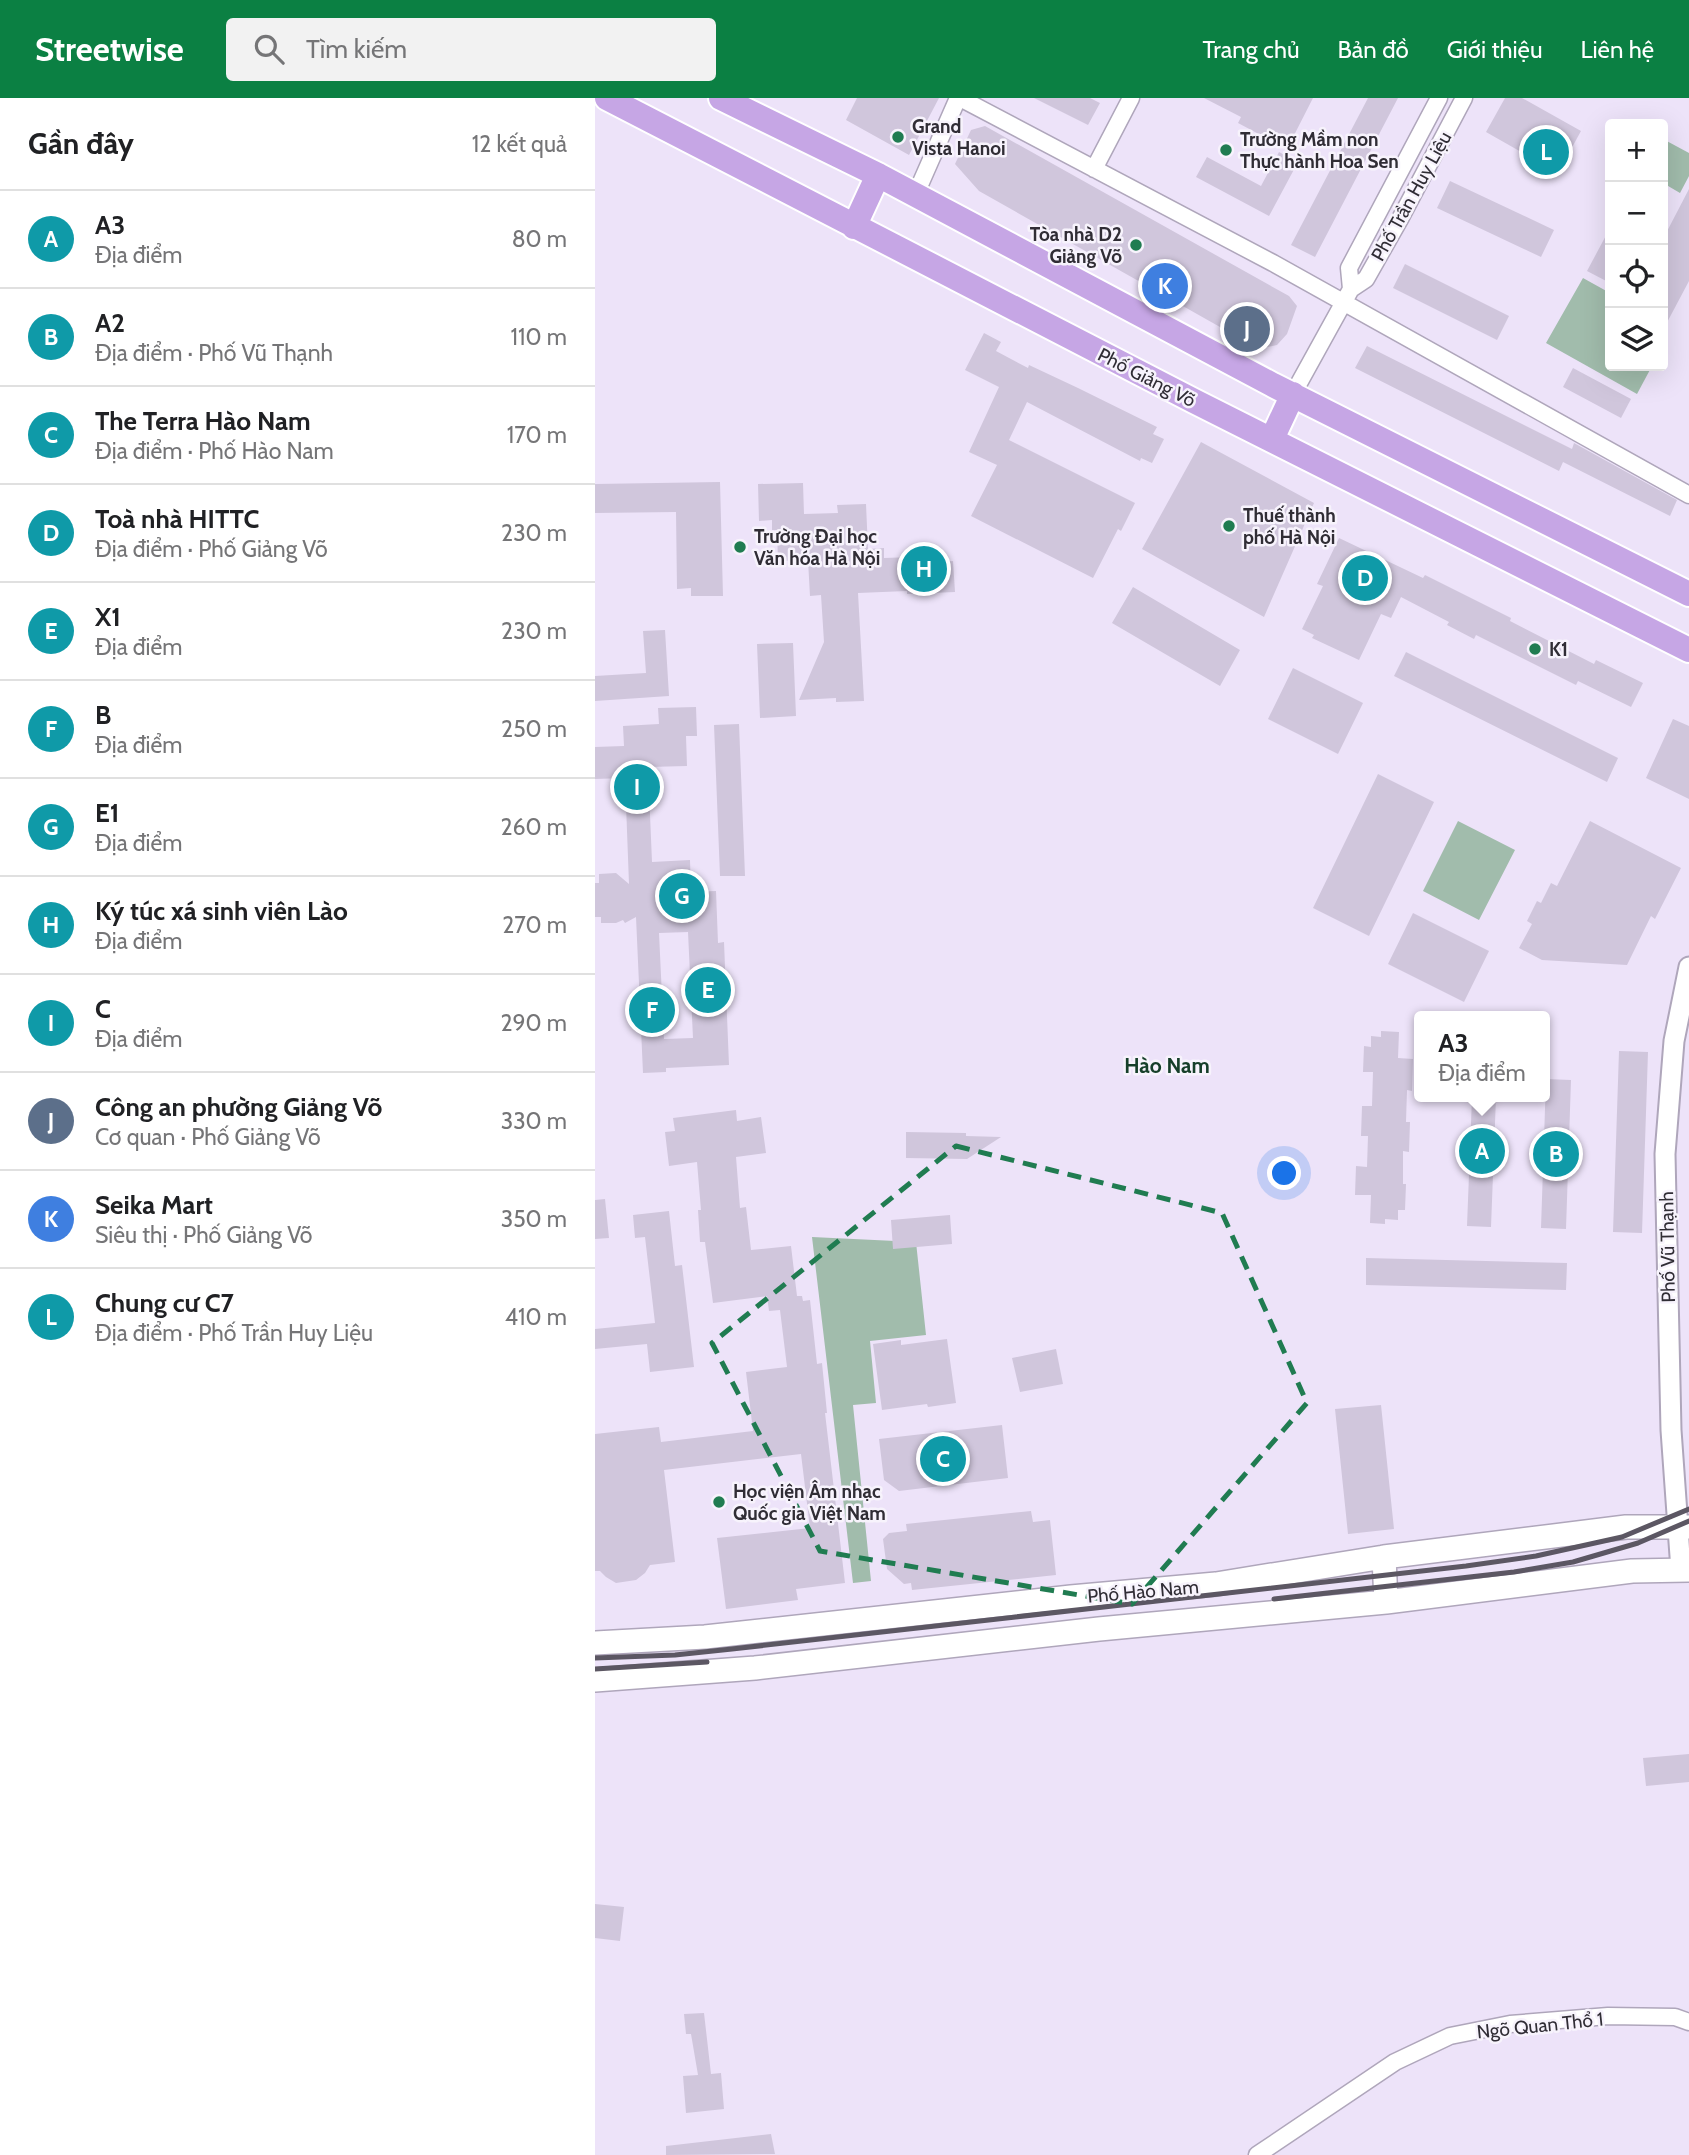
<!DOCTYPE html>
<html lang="vi">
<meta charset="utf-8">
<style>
:root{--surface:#fff;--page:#f2f2f2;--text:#202124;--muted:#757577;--line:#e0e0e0;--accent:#0b8043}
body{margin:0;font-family:Cabin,sans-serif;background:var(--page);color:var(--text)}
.controls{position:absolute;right:21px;top:21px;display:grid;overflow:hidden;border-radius:7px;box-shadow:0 7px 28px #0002}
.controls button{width:63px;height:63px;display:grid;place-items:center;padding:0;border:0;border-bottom:2px solid var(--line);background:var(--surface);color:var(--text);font:35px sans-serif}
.you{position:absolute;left:690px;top:1076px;width:24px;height:24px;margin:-18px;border:5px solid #fff;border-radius:50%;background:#1a73e8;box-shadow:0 0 0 10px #1a73e833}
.badge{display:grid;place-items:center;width:46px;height:46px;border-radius:50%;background:var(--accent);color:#fff;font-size:23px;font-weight:700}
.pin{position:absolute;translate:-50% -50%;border:4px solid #fff;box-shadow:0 2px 7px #0006}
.popup{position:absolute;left:819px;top:913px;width:136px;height:91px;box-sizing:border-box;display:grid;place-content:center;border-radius:7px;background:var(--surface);filter:drop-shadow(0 2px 5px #0005);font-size:23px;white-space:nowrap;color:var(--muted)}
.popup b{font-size:26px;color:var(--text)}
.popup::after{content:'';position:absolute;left:50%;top:100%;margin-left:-14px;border:14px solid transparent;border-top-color:var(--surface)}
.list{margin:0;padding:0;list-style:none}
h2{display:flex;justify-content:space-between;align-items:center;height:91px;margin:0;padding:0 28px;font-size:30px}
h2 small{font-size:23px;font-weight:400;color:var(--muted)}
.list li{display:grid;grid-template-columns:46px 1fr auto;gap:21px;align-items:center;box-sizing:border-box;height:98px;padding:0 28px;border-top:2px solid var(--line)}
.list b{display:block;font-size:26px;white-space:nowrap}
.list p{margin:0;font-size:23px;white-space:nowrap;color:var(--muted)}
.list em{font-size:23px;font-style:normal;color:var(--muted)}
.icon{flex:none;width:38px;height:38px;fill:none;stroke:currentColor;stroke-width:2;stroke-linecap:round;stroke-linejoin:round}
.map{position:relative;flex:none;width:1094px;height:2057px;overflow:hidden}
header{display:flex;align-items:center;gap:42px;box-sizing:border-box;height:98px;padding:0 35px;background:var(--accent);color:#fff}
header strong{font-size:33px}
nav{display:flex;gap:38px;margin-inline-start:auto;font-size:24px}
.search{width:490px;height:63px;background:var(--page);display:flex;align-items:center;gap:18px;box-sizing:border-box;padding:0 24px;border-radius:7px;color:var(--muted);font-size:26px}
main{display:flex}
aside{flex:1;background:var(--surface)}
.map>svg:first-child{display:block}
.green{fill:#a1bcac}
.building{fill:#d0c6dc;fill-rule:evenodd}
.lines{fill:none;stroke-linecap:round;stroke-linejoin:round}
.minor-casing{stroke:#afa6bb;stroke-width:19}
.tertiary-casing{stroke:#afa6bb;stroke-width:23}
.secondary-casing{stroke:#afa6bb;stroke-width:26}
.primary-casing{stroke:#fff;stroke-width:28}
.minor{stroke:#fff;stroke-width:16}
.tertiary{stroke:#fff;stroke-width:19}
.secondary{stroke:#fff;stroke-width:23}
.primary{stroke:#c6a6e5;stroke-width:24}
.rail{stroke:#5c5763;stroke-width:5}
.marked{fill:none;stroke:#207c51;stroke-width:5;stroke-dasharray:14 9;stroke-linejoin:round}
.poi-dot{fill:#207c51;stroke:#f7f3fc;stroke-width:2.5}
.labels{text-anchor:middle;stroke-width:5;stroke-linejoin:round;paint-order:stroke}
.poi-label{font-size:19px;font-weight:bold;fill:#302d35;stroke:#f7f3fc;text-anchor:start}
.street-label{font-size:19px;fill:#302d35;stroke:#f7f3fc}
.neighbourhood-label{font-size:21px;font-weight:bold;fill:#163f2a;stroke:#f7f3fc}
</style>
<header>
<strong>Streetwise</strong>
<div class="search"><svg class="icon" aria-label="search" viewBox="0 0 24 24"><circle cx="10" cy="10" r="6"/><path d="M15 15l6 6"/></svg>Tìm kiếm</div>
<nav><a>Trang chủ</a><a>Bản đồ</a><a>Giới thiệu</a><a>Liên hệ</a></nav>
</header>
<main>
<aside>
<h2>Gần đây<small>12 kết quả</small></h2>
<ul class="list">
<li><span class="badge" style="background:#0f9aa8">A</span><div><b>A3</b><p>Địa điểm</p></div><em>80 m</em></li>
<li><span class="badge" style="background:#0f9aa8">B</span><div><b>A2</b><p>Địa điểm · Phố Vũ Thạnh</p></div><em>110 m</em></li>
<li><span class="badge" style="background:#0f9aa8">C</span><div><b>The Terra Hào Nam</b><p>Địa điểm · Phố Hào Nam</p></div><em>170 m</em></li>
<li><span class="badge" style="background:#0f9aa8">D</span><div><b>Toà nhà HITTC</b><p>Địa điểm · Phố Giảng Võ</p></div><em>230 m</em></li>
<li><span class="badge" style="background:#0f9aa8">E</span><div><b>X1</b><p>Địa điểm</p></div><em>230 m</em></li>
<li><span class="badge" style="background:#0f9aa8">F</span><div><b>B</b><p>Địa điểm</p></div><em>250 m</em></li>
<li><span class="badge" style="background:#0f9aa8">G</span><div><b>E1</b><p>Địa điểm</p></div><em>260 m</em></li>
<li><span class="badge" style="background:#0f9aa8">H</span><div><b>Ký túc xá sinh viên Lào</b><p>Địa điểm</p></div><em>270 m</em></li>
<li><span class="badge" style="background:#0f9aa8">I</span><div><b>C</b><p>Địa điểm</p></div><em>290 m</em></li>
<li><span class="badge" style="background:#5c6f8a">J</span><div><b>Công an phường Giảng Võ</b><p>Cơ quan · Phố Giảng Võ</p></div><em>330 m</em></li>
<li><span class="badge" style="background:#3f7fe0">K</span><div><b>Seika Mart</b><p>Siêu thị · Phố Giảng Võ</p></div><em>350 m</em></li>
<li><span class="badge" style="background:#0f9aa8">L</span><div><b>Chung cư C7</b><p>Địa điểm · Phố Trần Huy Liệu</p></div><em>410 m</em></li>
</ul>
</aside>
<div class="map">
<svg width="1094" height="2057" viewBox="0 0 1094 2057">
<rect width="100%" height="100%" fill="#ede3f9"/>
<path class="green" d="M1068 41 1094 55V78L1085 95 1068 85Z
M988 180 1015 195V268H1057L1042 296 951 245Z
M863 723 920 752 884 822 828 793Z
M217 1139 321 1144 331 1237 275 1243 281 1305 258 1307 276 1483 258 1485Z"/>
<path class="building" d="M262 0H344L314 57 251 22Z
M439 0H495L505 5 493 27Z
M609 0H718L692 51 643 25 646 19Z
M773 0H803L720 159 696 147Z
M910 0H927L986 33 963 75 891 34Z
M390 28 694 198 702 208 692 236 682 247 664 251 384 93 360 66 376 32Z
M684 54 703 64 674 118 601 79 612 59 666 88Z
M855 83 959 132 946 159 842 110Z
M1094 91V183L1068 232V141Z
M1015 130V185L992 173Z
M810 166 914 218 902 242 798 190Z
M389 235 406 244 401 253 433 270 434 267 483 290 562 329 558 336 569 341 557 365 546 360 545 363 432 304 414 342 540 405 526 433 523 431 498 480 376 418 402 367 374 354 404 289 370 272Z
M772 248 977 351 979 345 1082 402 1075 418 968 364 964 373 760 270Z
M978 270 1036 301 1026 320 968 289Z
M606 344 719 405 669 519 547 451Z
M125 384 128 498H96V490L82 491 81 414 0 415V386Z
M208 385 209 416 243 415 242 407 271 406 273 451 289 450V460L346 458 347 464 358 463 360 494 312 496V493L263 495 269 603 241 604V600L204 602 229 544 226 497 215 498 213 462 183 463 182 432H177V422L164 423 163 386Z
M744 440 828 480 830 477 916 520 915 523 999 566 1001 562 1048 585 1036 609 983 583 981 587 881 537 879 541 852 527 854 524 806 499 796 520 786 516 764 562 717 540 719 537 707 531 728 488 722 486Z
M538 489 645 552 625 588 517 525Z
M70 532 74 598 0 603V578L51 575 48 533Z
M198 545 201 618 165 620 162 546Z
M811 554 1023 660 1012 684 799 578Z
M698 570 768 605 743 656 673 621Z
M101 609 102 638H91L92 668 53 669 57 764 95 762 96 794 121 793 123 845 129 844 134 967 71 970V974L48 975 41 819 30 825 28 822 21 825H6V819H0V785H4V776L21 775 34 786 30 680 0 681V649L29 648 28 628 64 626 63 610ZM93 834 98 940 69 941 64 835Z
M1078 621 1094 628V701L1051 680Z
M144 626 150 778H125L119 627Z
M783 676 839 704 774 838 718 810Z
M995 723 1086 770 1060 821 1056 818 1032 867 947 862 924 850 937 826 932 823 942 803 946 805 956 785 962 788Z
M818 815 894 853 869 904 793 866Z
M786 933 804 934 803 960 818 961 817 993 812 992 811 1024H815L814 1054 808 1053V1086H811L810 1112H803V1122L790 1121V1126L775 1125 776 1097H760L761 1068 772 1069 773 1038H766L767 1008H777L778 974H768L769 948 776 949V938L786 939Z
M1024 953 1053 954 1047 1135 1018 1134Z
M951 981 976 982 971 1131 946 1130Z
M877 999H901L896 1129 872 1128Z
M141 1012 142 1023 166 1019 171 1055 141 1059 145 1110 151 1109 156 1152 196 1148 202 1198H207L208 1203 215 1202 222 1266 227 1265 232 1315H230L250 1485 201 1491 203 1502 131 1511 122 1440 215 1430 206 1356 69 1372 80 1464 55 1467 50 1475 41 1482 21 1485 11 1479 5 1473H0V1336L64 1329 66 1344 158 1333 151 1274 192 1269 185 1212 174 1213 172 1198 118 1205 110 1144H105L103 1112H106L102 1064 74 1068 70 1034 80 1033 78 1020Z
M311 1034 371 1035V1038L406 1039 372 1061 311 1060Z
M10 1101 14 1140 0 1141V1102Z
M74 1113 80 1168 87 1167 99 1269 55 1274 52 1246 0 1251V1231L60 1225 50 1139 40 1140 38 1117Z
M355 1117 357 1146 298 1151 296 1122Z
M771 1160 972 1165 971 1192 771 1187Z
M352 1241 361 1305 333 1309 332 1306 287 1312 278 1246 306 1242V1247Z
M461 1251 468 1286 425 1294 417 1260Z
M786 1307 799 1431 753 1436 740 1311Z
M407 1327 413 1380 304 1393 289 1382 284 1341Z
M436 1413 438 1424 455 1422 461 1477 317 1492 316 1485 309 1486 292 1471 288 1441 294 1435 312 1433 311 1426Z
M1094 1656V1684L1051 1688 1048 1660Z
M0 1806 29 1809 25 1843 0 1840Z
M109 1915 116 1976 126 1975 129 2011 91 2015 88 1978 103 1977 96 1936H91L89 1916Z
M176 2036 180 2056 71 2057V2048Z"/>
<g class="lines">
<g class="minor-casing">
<path id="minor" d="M365 0 678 165 1094 397
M499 71 536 0
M320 98 363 0
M756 191 754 170 844 0
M698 296 756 191 771 181 805 121 869 0
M662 2057 800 1964 855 1938 915 1926 1013 1918 1080 1919 1094 1924"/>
</g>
<g class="tertiary-casing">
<path id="tertiary" d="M1086 1472 1076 1332 1070 1056 1079 943 1094 869"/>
</g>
<g class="secondary-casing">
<path id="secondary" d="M789 1459 791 1504
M0 1545 110 1539 476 1499 621 1486 789 1459 1031 1429H1094
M0 1582 160 1570 504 1531 791 1504 1037 1473 1094 1472"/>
</g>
<g class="primary-casing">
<path id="primary" d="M12 0 599 303 1094 552
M126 0 283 77 678 287 1094 496
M259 129 283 77
M677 341 698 296"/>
</g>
<use href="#minor" class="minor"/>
<use href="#tertiary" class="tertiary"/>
<use href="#secondary" class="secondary"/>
<use href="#primary" class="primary"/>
<path class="rail" d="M679 1501 919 1474 978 1464 1043 1445 1094 1423
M0 1560 80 1557 137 1551 871 1468 941 1458 1027 1439 1094 1411
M0 1571 112 1564"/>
</g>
<path class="marked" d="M361 1048 627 1115 712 1305 537 1506 225 1453 117 1245Z"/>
<g class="poi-dot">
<circle cx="303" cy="39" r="7"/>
<circle cx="631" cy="52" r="7"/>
<circle cx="541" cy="147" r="7"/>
<circle cx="634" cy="428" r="7"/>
<circle cx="145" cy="449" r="7"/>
<circle cx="940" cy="551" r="7"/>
<circle cx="124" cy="1404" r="7"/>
</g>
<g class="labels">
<g class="poi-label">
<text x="317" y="35">Grand<tspan x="317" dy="22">Vista Hanoi</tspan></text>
<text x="645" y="48">Trường Mầm non<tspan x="645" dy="22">Thực hành Hoa Sen</tspan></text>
<text x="527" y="143" text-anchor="end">Tòa nhà D2<tspan x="527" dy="22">Giảng Võ</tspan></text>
<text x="648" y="424">Thuế thành<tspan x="648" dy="22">phố Hà Nội</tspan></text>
<text x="159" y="445">Trường Đại học<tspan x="159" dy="22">Văn hóa Hà Nội</tspan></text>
<text x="954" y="558">K1</text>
<text x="138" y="1400">Học viện Âm nhạc<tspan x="138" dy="22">Quốc gia Việt Nam</tspan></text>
</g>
<g class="street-label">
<text transform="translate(816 98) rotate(-61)" y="7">Phố Trần Huy Liệu</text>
<text transform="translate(552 279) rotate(27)" y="7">Phố Giảng Võ</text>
<text transform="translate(1072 1149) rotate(-91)" y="7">Phố Vũ Thạnh</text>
<text transform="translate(548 1493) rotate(-5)" y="7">Phố Hào Nam</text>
<text transform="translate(945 1927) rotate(-6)" y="7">Ngõ Quan Thổ 1</text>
</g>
<g class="neighbourhood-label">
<text x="572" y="975">Hào Nam</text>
</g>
</g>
</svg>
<div class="controls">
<button>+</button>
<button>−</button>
<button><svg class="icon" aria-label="locate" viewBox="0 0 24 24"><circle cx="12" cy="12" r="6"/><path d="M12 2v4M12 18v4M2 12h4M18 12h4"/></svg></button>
<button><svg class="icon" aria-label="layers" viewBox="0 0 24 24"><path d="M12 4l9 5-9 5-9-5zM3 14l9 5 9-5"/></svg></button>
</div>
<div class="you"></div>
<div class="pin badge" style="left:887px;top:1053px;background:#0f9aa8">A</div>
<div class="popup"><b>A3</b>Địa điểm</div>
<div class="pin badge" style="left:961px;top:1056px;background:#0f9aa8">B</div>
<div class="pin badge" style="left:348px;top:1361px;background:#0f9aa8">C</div>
<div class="pin badge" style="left:770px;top:480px;background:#0f9aa8">D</div>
<div class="pin badge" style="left:113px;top:892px;background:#0f9aa8">E</div>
<div class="pin badge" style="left:57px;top:912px;background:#0f9aa8">F</div>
<div class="pin badge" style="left:87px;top:798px;background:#0f9aa8">G</div>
<div class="pin badge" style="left:329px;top:471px;background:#0f9aa8">H</div>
<div class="pin badge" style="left:42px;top:689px;background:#0f9aa8">I</div>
<div class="pin badge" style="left:652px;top:231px;background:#5c6f8a">J</div>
<div class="pin badge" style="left:570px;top:188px;background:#3f7fe0">K</div>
<div class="pin badge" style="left:951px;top:54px;background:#0f9aa8">L</div>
</div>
</main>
